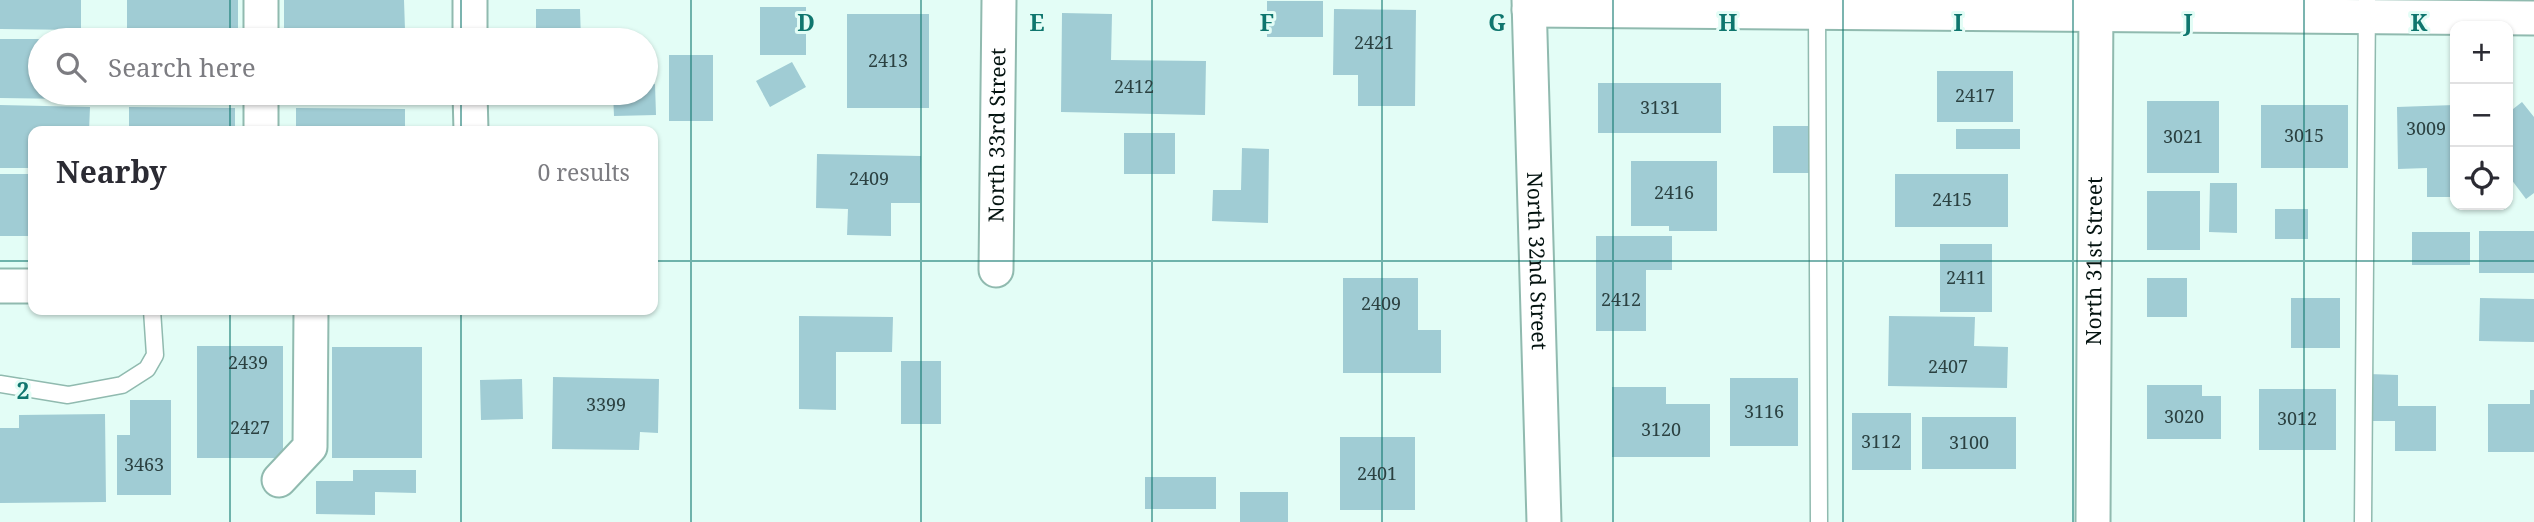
<!DOCTYPE html>
<meta charset="utf-8">
<style>
:root{--surface:#fff;--page:#f7f7f7;--text:#2b2b33;--muted:#7c7c81;--line:#e1e1e2}
body{margin:0;font-family:"Noto Serif",serif;background:var(--page);color:var(--text)}
.controls{position:absolute;right:21px;top:21px;display:grid;overflow:hidden;border-radius:14px;box-shadow:0 2px 5px #0004}
.controls button{width:63px;height:63px;display:grid;place-items:center;padding:0;border:0;border-bottom:2px solid var(--line);background:var(--surface);color:var(--text);font:35px sans-serif}
.list{margin:0;padding:0;list-style:none}
h2{display:flex;justify-content:space-between;align-items:center;height:91px;margin:0;padding:0 28px;font-size:30px}
h2 small{font-size:23px;font-weight:400;color:var(--muted)}
.icon{flex:none;width:38px;height:38px;fill:none;stroke:currentColor;stroke-width:2;stroke-linecap:round;stroke-linejoin:round}
.map{position:relative;flex:none;width:2534px;height:522px;overflow:hidden}
.search{position:absolute;background:var(--surface);box-shadow:0 2px 5px #0004;left:28px;top:28px;width:630px;height:77px;display:flex;align-items:center;gap:18px;box-sizing:border-box;padding:0 24px;border-radius:38px;color:var(--muted);font-size:26px}
.panel{position:absolute;background:var(--surface);box-shadow:0 2px 5px #0004;left:28px;top:126px;width:630px;height:189px;border-radius:14px}
.map>svg:first-child{display:block}
.building{fill:#a0ccd4}
.lines{fill:none;stroke-linecap:round;stroke-linejoin:round}
.service-casing{stroke:#90baaf;stroke-width:19}
.minor-casing{stroke:#90baaf;stroke-width:37}
.service{stroke:#fff;stroke-width:16}
.minor{stroke:#fff;stroke-width:33}
.grid{fill:none;stroke:#0f766e;stroke-width:2;stroke-opacity:0.55}
.labels{text-anchor:middle;stroke-width:6;stroke-linejoin:round;paint-order:stroke}
.number-label{font-size:18px;fill:#2b4141}
.street-label{font-size:21px;fill:#041310;stroke:#e3fdf6}
.grid-label{font-size:23px;text-anchor:middle;font-weight:bold;fill:#0f766e;stroke:#e3fdf6;stroke-width:6;stroke-linejoin:round;paint-order:stroke}
</style>
<div class="map">
<svg width="2534" height="522" viewBox="0 0 2534 522">
<rect width="100%" height="100%" fill="#e3fdf6"/>
<path class="building" d="M0 0H81V30L0 29Z
M127 0H238V31L127 29Z
M284 0H404L405 30H284Z
M1267 1H1323V37H1267Z
M760 7H806V55H760Z
M536 9H580L581 40H536Z
M1334 9 1416 10 1415 106H1358V75H1333Z
M1062 13 1112 14 1111 60 1206 61 1205 115 1061 112Z
M847 14H929V108H847Z
M128 36 240 38V40H128Z
M0 39H40V93H72L71 99 0 98Z
M669 55H713V121H669Z
M792 62 806 87 770 107 756 81Z
M1937 71H2013V122H1937Z
M1598 83H1721V133H1598Z
M655 84 656 115 614 116 613 93H646V85Z
M128 93H237V100L128 98Z
M292 93H401V101L292 99Z
M2147 101H2219V173H2147Z
M2522 102 2534 117V193L2526 199 2508 175V113Z
M0 105 90 107 89 131H33V168H0Z
M2261 105H2348V168H2261Z
M2454 105 2455 197H2427V168L2398 169 2397 107Z
M129 107 235 108V131H129Z
M296 108 405 109V131H296Z
M1773 126H1812V173H1773Z
M1956 129H2020V149H1956Z
M1124 133H1175V174H1124Z
M1242 148 1269 149 1268 223 1212 221 1213 190H1241Z
M817 154 921 156 920 203H891V236L847 235 848 209 816 208Z
M1631 161H1717V231H1669V226H1631Z
M0 174H33V218L29 217 28 236H0Z
M1895 174H2008V227H1895Z
M2210 183H2237V233L2209 232Z
M2147 191H2200V250H2147Z
M2275 209H2308V239H2275Z
M2479 231H2534V273H2479Z
M2412 232H2470V265H2412Z
M1596 236H1672V270H1646V331H1596Z
M1940 244H1992V312H1940Z
M1343 278H1418V330H1441V373H1343Z
M2147 278H2187V317H2147Z
M2291 298H2340V348H2291Z
M2480 298 2534 299V342L2479 341Z
M799 316 893 317 892 352H836V410L799 409Z
M1889 316 1975 317 1974 346 2008 347 2007 388 1888 386Z
M197 346H283V458H197Z
M332 347H422V458H332Z
M901 361H941V424H901Z
M2369 374 2398 375V406H2436V451H2395V421H2369Z
M553 377 659 379 658 433 640 432 639 450 552 449Z
M1730 378H1798V446H1730Z
M522 379 523 419 481 420 480 380Z
M2147 385H2202V396H2221V439H2147Z
M1612 387H1666V404H1710V457H1612Z
M2259 389H2336V450H2259Z
M2530 390H2534V452H2488V404H2530Z
M130 400H171V495H117V435H130Z
M1852 413H1911V470H1852Z
M105 414 106 502 0 503V428H19V415Z
M1922 417H2016V469H1922Z
M1340 437H1415V510H1340Z
M353 470H416V493L375 492V515L316 514V481H353Z
M1145 477H1216V509H1145Z
M1240 492H1288V522H1240Z"/>
<g class="lines">
<g class="service-casing">
<path id="service" d="M1817 10 1819 522
M0 384 68 395 122 385 147 369 155 355 152 310
M2363 522 2367 0"/>
</g>
<g class="minor-casing">
<g id="minor">
<path d="M470 0V40"/>
<path id="s1" d="M1529 0 1544 522"/>
<path d="M1529 10 2534 18"/>
<path d="M261 40V0"/>
<path d="M470 93 471 131"/>
<path d="M261 131V93"/>
<path id="s2" d="M996 270 999 0"/>
<path d="M0 286H33"/>
<path d="M279 480 310 447 311 310"/>
<path id="s3" d="M2093 522 2096 0"/>
</g>
</g>
<use href="#service" class="service"/>
<use href="#minor" class="minor"/>
</g>
<path class="grid" d="M230 0V40M461 0V40M691 0V522M921 0V522M1152 0V522M1382 0V522M1613 0V522M1843 0V522M2073 0V522M2304 0V522M230 93V131M461 93V131M0 261H33M653 261H2534M230 310V522M461 310V522"/>
<g class="labels">
<g class="number-label">
<text x="1374" y="49">2421</text>
<text x="888" y="67">2413</text>
<text x="1134" y="93">2412</text>
<text x="1975" y="102">2417</text>
<text x="1660" y="114">3131</text>
<text x="2426" y="135">3009</text>
<text x="2304" y="142">3015</text>
<text x="2183" y="143">3021</text>
<text x="869" y="185">2409</text>
<text x="1674" y="199">2416</text>
<text x="1952" y="206">2415</text>
<text x="1966" y="284">2411</text>
<text x="1621" y="306">2412</text>
<text x="1381" y="310">2409</text>
<text x="248" y="369">2439</text>
<text x="1948" y="373">2407</text>
<text x="606" y="411">3399</text>
<text x="1764" y="418">3116</text>
<text x="2184" y="423">3020</text>
<text x="2297" y="425">3012</text>
<text x="250" y="434">2427</text>
<text x="1661" y="436">3120</text>
<text x="1881" y="448">3112</text>
<text x="1969" y="449">3100</text>
<text x="144" y="471">3463</text>
<text x="1377" y="480">2401</text>
</g>
<g class="street-label">
<text dy="7" stroke="none"><textPath href="#s2" startOffset="135">North 33rd Street</textPath></text>
<text dy="7" stroke="none"><textPath href="#s1" startOffset="261">North 32nd Street</textPath></text>
<text dy="7" stroke="none"><textPath href="#s3" startOffset="261">North 31st Street</textPath></text>
</g>
</g>
<g class="grid-label">
<text x="806" y="31">D</text>
<text x="1037" y="31">E</text>
<text x="1267" y="31">F</text>
<text x="1497" y="31">G</text>
<text x="1728" y="31">H</text>
<text x="1958" y="31">I</text>
<text x="2188" y="31">J</text>
<text x="2419" y="31">K</text>
<text x="23" y="399">2</text>
</g>
</svg>
<div class="controls">
<button>+</button>
<button>−</button>
<button><svg class="icon" aria-label="locate" viewBox="0 0 24 24"><circle cx="12" cy="12" r="6"/><path d="M12 2v4M12 18v4M2 12h4M18 12h4"/></svg></button>
</div>
<div class="search"><svg class="icon" aria-label="search" viewBox="0 0 24 24"><circle cx="10" cy="10" r="6"/><path d="M15 15l6 6"/></svg>Search here</div>
<section class="panel">
<h2>Nearby<small>0 results</small></h2>
<ul class="list">
</ul>
</section>
</div>
